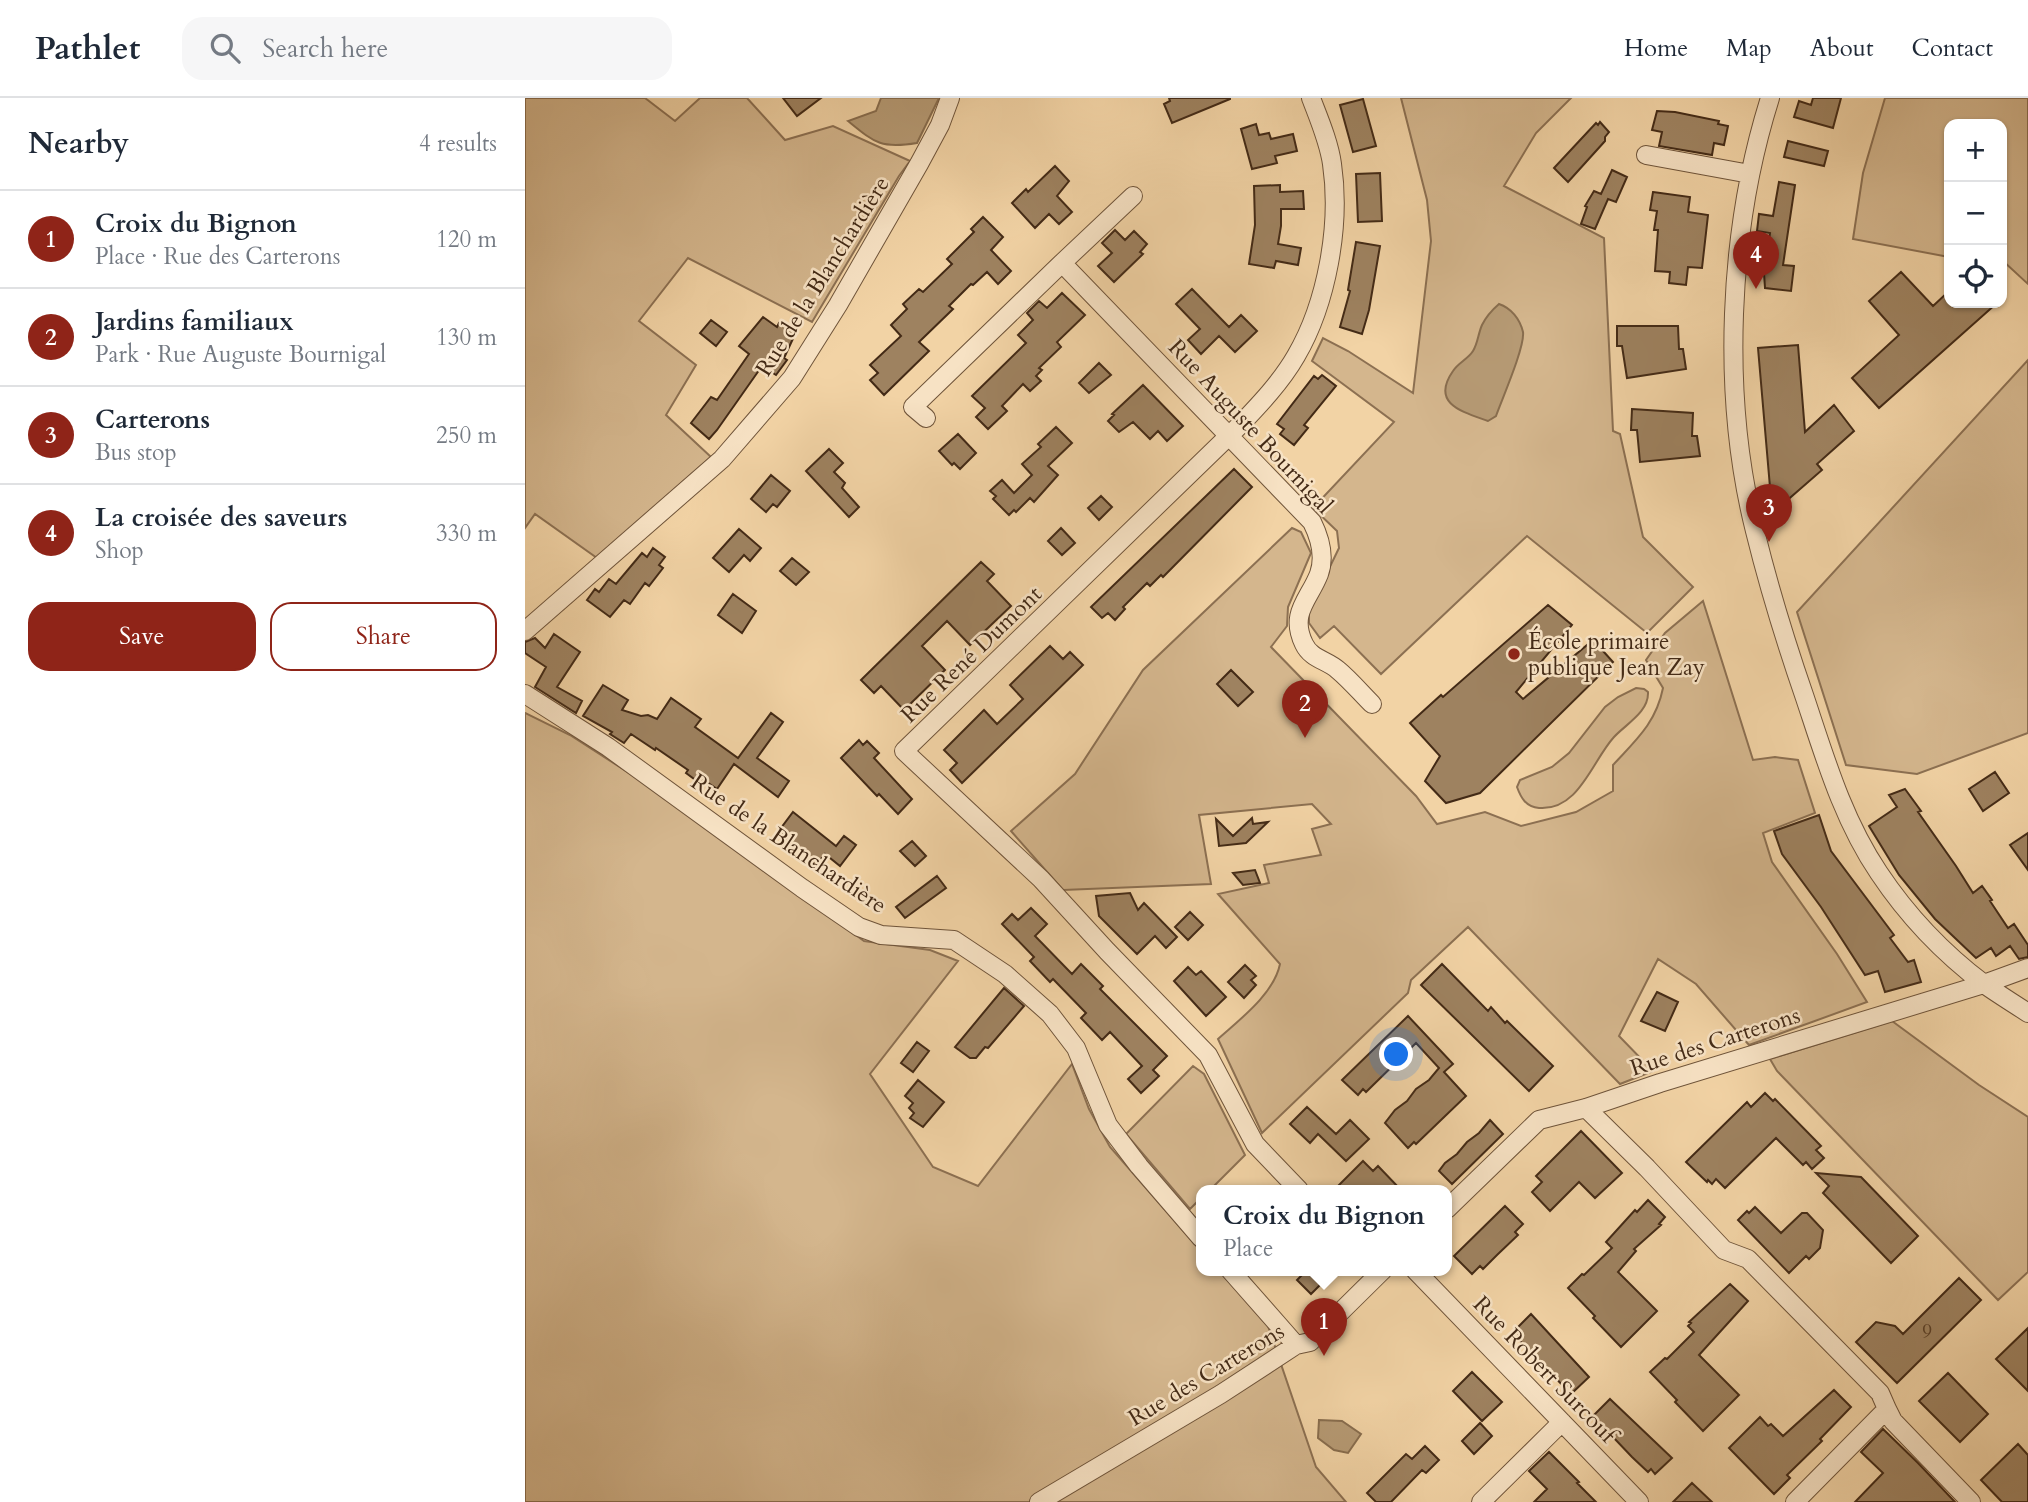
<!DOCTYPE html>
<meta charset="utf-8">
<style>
:root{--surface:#fff;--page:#f6f6f7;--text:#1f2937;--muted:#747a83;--line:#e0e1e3;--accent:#8f2418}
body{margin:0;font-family:Cardo,serif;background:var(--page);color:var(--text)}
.controls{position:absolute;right:21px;top:21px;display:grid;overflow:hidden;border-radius:14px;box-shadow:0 2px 5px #0004}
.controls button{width:63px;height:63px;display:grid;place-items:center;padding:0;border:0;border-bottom:2px solid var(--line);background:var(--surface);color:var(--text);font:35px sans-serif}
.you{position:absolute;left:872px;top:957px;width:24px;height:24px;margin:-18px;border:5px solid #fff;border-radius:50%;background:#1a73e8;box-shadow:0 0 0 10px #1a73e833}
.badge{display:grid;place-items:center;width:46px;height:46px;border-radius:50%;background:var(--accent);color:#fff;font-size:23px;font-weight:700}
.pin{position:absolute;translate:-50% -58px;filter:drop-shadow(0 2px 4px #0008)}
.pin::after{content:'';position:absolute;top:37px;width:24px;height:21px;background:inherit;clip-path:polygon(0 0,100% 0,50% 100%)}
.popup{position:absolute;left:671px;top:1087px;width:256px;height:91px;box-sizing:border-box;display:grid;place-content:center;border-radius:14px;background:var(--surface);filter:drop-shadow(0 2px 5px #0005);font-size:23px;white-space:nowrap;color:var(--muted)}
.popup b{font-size:26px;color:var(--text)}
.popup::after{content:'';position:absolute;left:50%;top:100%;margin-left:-14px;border:14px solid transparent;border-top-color:var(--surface)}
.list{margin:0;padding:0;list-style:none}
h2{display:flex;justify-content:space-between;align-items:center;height:91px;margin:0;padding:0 28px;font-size:30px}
h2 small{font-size:23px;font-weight:400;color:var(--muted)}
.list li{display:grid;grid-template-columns:46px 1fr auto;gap:21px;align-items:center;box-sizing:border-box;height:98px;padding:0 28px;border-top:2px solid var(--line)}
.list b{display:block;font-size:26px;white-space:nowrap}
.list p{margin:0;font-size:23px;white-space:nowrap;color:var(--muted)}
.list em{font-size:23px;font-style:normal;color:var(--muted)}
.actions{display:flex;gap:14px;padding:21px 28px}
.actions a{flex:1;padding:16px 0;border:2px solid var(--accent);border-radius:21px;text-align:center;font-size:24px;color:var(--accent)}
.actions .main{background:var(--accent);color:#fff}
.icon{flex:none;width:38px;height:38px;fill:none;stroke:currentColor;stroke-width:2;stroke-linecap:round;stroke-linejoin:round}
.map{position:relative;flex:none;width:1503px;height:1404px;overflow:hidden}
header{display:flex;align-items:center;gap:42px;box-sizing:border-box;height:98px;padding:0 35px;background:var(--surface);border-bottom:2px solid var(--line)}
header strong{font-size:33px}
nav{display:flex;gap:38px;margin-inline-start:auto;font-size:24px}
.search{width:490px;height:63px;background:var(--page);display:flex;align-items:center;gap:18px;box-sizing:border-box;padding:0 24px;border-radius:21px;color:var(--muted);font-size:26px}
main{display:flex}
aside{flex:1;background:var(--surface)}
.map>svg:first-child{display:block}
.green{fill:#d4b68d;stroke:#8c7052;stroke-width:2}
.water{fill:#b69a74;stroke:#886d4e;stroke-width:2}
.building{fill:#9e8260;stroke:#432a16;stroke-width:2}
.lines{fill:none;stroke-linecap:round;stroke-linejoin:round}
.street-casing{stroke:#6f543a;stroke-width:20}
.street{stroke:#f7e2c4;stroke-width:18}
.poi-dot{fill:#8f2418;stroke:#f7e2c4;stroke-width:2.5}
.labels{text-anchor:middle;stroke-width:5;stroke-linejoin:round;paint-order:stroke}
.number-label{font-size:19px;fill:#5a4028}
.street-label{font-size:23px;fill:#432a16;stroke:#f7e2c4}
.poi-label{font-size:23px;fill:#432a16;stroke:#f7e2c4;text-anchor:start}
</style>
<header>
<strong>Pathlet</strong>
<div class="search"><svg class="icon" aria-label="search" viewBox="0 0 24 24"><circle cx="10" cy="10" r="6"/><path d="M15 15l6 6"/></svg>Search here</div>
<nav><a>Home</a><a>Map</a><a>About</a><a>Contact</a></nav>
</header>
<main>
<aside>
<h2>Nearby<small>4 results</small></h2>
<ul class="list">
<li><span class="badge">1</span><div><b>Croix du Bignon</b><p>Place · Rue des Carterons</p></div><em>120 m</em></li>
<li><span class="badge">2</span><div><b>Jardins familiaux</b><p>Park · Rue Auguste Bournigal</p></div><em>130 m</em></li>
<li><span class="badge">3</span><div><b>Carterons</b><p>Bus stop</p></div><em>250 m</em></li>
<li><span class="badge">4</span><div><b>La croisée des saveurs</b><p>Shop</p></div><em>330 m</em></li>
</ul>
<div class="actions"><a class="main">Save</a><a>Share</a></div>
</aside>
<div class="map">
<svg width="1503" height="1404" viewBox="0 0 1503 1404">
<rect width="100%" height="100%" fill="#f2d3a5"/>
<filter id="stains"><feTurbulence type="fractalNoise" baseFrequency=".00286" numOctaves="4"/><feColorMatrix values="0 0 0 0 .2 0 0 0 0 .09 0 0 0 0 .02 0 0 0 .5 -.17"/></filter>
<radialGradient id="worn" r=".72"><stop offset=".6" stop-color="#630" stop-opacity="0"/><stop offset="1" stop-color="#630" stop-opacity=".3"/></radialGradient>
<path class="green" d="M0 0H120L150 23 175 0H222L260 42 308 28 385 63 374 78 287 224 163 160 114 223 171 267 141 317 186 359 72 460 10 416 0 430Z
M876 0H1046L1011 35 979 88 1079 140 1088 333 1095 336 1118 439 1168 489 1122 535 1002 438 856 576 809 528 795 540 784 525V512L814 450 812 433 788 410 869 324 787 263 798 240 823 253 888 295 906 143 902 102Z
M1360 0H1503V186L1477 162V26H1424V159L1328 141 1338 75Z
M1503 262V635L1392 676 1321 667 1272 514Z
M767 430 776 434 786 455 763 509 762 528 746 549 891 698 912 726 960 714 996 728 1051 714 1088 693V667C1111 642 1131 625 1138 590L1121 562 1140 535 1178 503 1228 662 1250 659 1273 662 1290 715 1238 735 1247 764 1312 856 1342 904 1224 947 1171 886 1133 861 1094 938 1128 973 1095 986 943 829 886 882 883 895 737 1035 693 941C714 922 749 896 755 866L693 796 744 785 739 767 796 757 787 731 806 726 787 706 674 717 686 786 538 792 486 733 550 676 618 572Z
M1111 590 1119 591 1123 594C1124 614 1101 626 1089 639 1067 663 1054 713 1014 710 1001 709 996 700 992 689L995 682 1027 669 1044 655 1080 609 1093 599Z
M0 615 45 637 160 711 339 843 405 852 433 863 345 976 408 1069 453 1088 547 966 564 1011 585 1049 676 1153V1172H694L743 1228 791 1369 821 1404H0Z
M1367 923 1454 987 1503 1019V1174L1473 1202 1252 973 1245 961Z
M668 968 679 976 720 1057 685 1092H676V1100L665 1111 601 1036Z"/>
<path class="water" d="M356 0H414L392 45C356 51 350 45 323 23L351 13Z
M974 206C986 210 995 221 998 234 1000 249 977 301 971 318L963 323C938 314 905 306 928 273 933 265 943 261 948 253 953 245 953 236 957 227 961 219 967 212 974 206Z
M794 1322 817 1323 836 1336 823 1355 809 1352 793 1340Z"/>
<path class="building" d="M258 0H296L272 18Z
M644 0H705V1L647 25 639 6 645 3Z
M1288 0H1316L1308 30 1269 19 1274 3 1286 7Z
M838 1 851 48 828 54 815 7Z
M1132 13 1150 14 1194 23 1193 26 1203 28 1199 47 1189 45 1187 57 1134 48 1137 34 1127 32Z
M1075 24 1084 34 1080 39V43L1043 84 1029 70 1071 25 1073 27Z
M731 26 734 37 744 35 746 41 768 36 772 53 750 58 752 65 727 71 716 31Z
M1263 43 1303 53 1299 68 1259 59Z
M530 68 544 83 532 98 547 114 534 126 524 116 510 130 487 105 501 91 503 94Z
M1087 72 1102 79 1091 104 1083 101 1070 131 1056 126 1062 109 1060 108 1069 93 1076 96Z
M855 75 857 123 833 124 831 76Z
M1254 84 1270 87 1258 167 1269 168 1266 193 1240 190 1239 175 1245 135 1232 133 1234 116 1248 118Z
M755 87V94L778 93 779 111H756V128L753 146 776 150 773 167 751 163 749 170 724 166 730 127 729 88Z
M1128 94 1165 99 1163 114 1183 117 1177 170 1163 169 1161 187 1144 185 1145 174 1130 173 1133 132H1129L1132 113 1125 112Z
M458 119 478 139 466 152 486 173 473 186 462 174 448 187 446 186 424 208 428 211 394 244 404 253 359 297 345 282 353 275 345 267 376 238 366 227 382 211 378 206 394 191 398 194 427 166 422 161 449 134 446 131Z
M590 132 600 142 609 133 622 146 615 154 618 156 589 184 573 168 587 155 577 145Z
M831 144 855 148 844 212 837 236 815 229 825 193 823 192Z
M1376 174 1408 208 1424 193V205H1472L1354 310 1327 280 1374 237 1344 203Z
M667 191 704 229 716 217 732 233 710 254 694 238 676 256 663 242 675 231 651 206Z
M537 195 560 217 532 244 536 249 514 270 517 272 511 278 516 283 505 293 498 286 477 308 482 313 463 331 451 319 460 310 447 298 501 245 493 237 508 222 502 215 514 203 522 210Z
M238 219 252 229 254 225 272 232 259 260 262 262 251 277 237 268 192 332 184 341 166 325 186 299 192 302 224 256 214 248Z
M186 222 202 234 191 248 175 235Z
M1092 228H1153L1154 251H1158L1161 271 1102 280 1097 248H1092Z
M1273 247 1280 334 1309 307 1329 333 1292 366 1297 372 1259 405 1245 389 1233 250Z
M574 265 586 277 564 295 554 285Z
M797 277 811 288 779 327 783 330 769 347 755 336 759 331 752 326 789 278 793 281Z
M618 287 658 328 642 343 633 333 625 341 608 324 594 334 583 323 589 317 587 316Z
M1107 311 1168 315 1167 338H1172L1175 358 1115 364 1112 332H1106Z
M531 329 547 345 523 368 533 377 509 404 505 400 491 414 489 412 484 417 468 401 471 398 465 393 477 382 489 395 507 377 497 366 516 349 513 346Z
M433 336 451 355 435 371 429 365 427 367 414 353Z
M304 351 318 365 309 374 320 385 317 390 334 409 324 419 281 373Z
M709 371 727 389 638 479 636 477 625 488 622 485 598 509 600 511 590 522 583 515 577 520 566 509Z
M246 377 265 393 252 409 248 406 241 414 226 401Z
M576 398 587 409 574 422 563 410Z
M536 430 550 445 537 457 523 443Z
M214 431 236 450 225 463 219 457 204 474 188 460Z
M128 450 140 459 134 467 138 470 124 488 120 485 105 506 99 502 85 519 62 502 70 491 74 494 84 481 91 486 117 455 122 459Z
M267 460 284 474 271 487 255 473Z
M456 464 469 476 462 483 486 508 445 547 422 523 397 548 420 572 379 612 356 588 349 595 336 582Z
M208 496 231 513 217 535 193 517Z
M1023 507 1047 527 991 594 998 601 1068 542 1088 564 955 695 921 705 900 683 915 658 885 625 916 597 918 599Z
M29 536 55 554 32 589 57 603 51 615 10 589 21 569 0 555V544L10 540 20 550Z
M525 548 538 561 545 554 558 567 437 685 425 672 432 665 419 652 459 612 472 626 498 601 485 587Z
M706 572 728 594 713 608 692 586Z
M78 587 103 602 97 612 116 618 123 617 132 621 146 600 176 621 170 629 213 660 246 615 258 624 232 660 264 683 253 699 209 666 192 691 179 682 176 686 161 675 163 672 131 650 130 652 106 636 99 645 85 636 87 634 58 618Z
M334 642 338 647 342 643 354 655 349 660 387 701 373 716 354 696 352 698 316 660Z
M1470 674 1484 695 1458 713 1444 691Z
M1380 691 1396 713 1393 714 1431 768 1448 795 1457 788 1467 802 1465 803 1483 830 1489 826 1503 847V859L1494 861 1485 848 1471 858 1466 850 1451 860 1410 821 1374 777 1344 728 1372 709 1364 697Z
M268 714 311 748 319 738 331 747 315 768 300 756 291 768 276 757 279 753 253 734Z
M1294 717 1306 753 1369 837 1365 840 1383 864 1389 862 1396 884 1360 894 1353 873 1340 877 1296 809 1257 756 1249 733Z
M727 720 728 726 743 724 721 745 694 748 691 721 708 738Z
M1503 735V772L1485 747Z
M387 743 401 758 390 768 375 753Z
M730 772 735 785 718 787 708 775Z
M412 778 421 790 380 820 371 809Z
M605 795 613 812 619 805 652 839 641 850 630 838 612 856 574 818 571 798Z
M506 810 522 826 510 838 547 876 556 866 578 888 575 891 642 958 628 972 634 978 616 995 603 981 617 968 585 934 577 942 556 920 561 915 528 881 525 884 505 863 509 859 477 826 487 816 493 822Z
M665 814 678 827 663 842 650 829Z
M917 866 963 913 966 909 980 925 982 923 1028 968 1004 993 896 887Z
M720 867 731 878 726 882 731 887 719 900 703 884Z
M663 869 671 877 676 873 701 899 681 918 649 883Z
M479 890 499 908 463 950 460 949 451 960H445L430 949Z
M1132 894 1153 904 1140 933 1116 923Z
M883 918 928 966 919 974 941 998 891 1046 889 1044 883 1050 860 1025 870 1012 882 1003 891 991 904 982 914 970 891 945 841 994 838 991 833 997 817 982Z
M392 944 404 953 388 974 376 965Z
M393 982 419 1004 398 1029 385 1020 389 1015 384 1010 388 1005 380 998Z
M1240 995 1248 1003 1250 1001 1296 1048 1291 1052 1299 1060 1287 1071 1281 1064 1278 1067 1251 1040 1200 1090 1191 1081 1187 1086 1183 1082 1182 1084 1161 1064 1222 1004 1226 1009Z
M782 1009 811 1036 825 1022 844 1041 821 1063 793 1036 785 1045 765 1026Z
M965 1022 978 1036 927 1086 914 1073 920 1065 932 1056 942 1044 954 1035Z
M1056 1033 1097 1075 1070 1100 1054 1084 1025 1113 1007 1094 1017 1084 1011 1078Z
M838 1063 848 1073 853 1068 876 1092H809Z
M1291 1075 1336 1079 1393 1138 1366 1165 1298 1095 1304 1088Z
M1123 1102 1140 1119 1134 1126 1136 1127 1109 1151 1111 1153 1093 1174 1132 1213 1096 1249 1068 1220 1070 1218 1043 1190 1057 1176 1059 1177 1087 1150 1081 1144 1110 1112 1112 1114Z
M980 1108 998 1126 990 1134 993 1137 972 1157 958 1171 955 1168 947 1176 929 1158Z
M1230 1109 1256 1135 1277 1115H1282L1298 1132 1295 1150 1284 1161 1281 1158 1264 1175 1213 1122 1222 1113 1224 1115Z
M782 1172H788L799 1183 786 1196 772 1182Z
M1434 1180 1456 1202 1372 1285 1331 1244 1351 1224 1370 1228 1378 1236Z
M1205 1186 1223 1203 1174 1257 1214 1297 1178 1333 1150 1304 1152 1302 1125 1274 1140 1260 1142 1261 1169 1234 1163 1228 1166 1225 1164 1224Z
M1006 1216 1064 1279 1046 1296 992 1240 994 1237 990 1232Z
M1503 1230V1293L1471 1261Z
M947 1274 977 1304 957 1323 928 1293Z
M1423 1275 1463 1316 1435 1344 1394 1303Z
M1309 1292 1326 1309 1295 1341 1297 1343 1262 1377 1265 1380 1249 1396 1204 1350 1235 1319 1243 1328 1246 1326 1258 1338Z
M1085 1301 1147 1360 1130 1376 1126 1371 1123 1374 1107 1359 1068 1318Z
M955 1325 967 1338 949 1356 937 1343Z
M1358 1331 1393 1365 1430 1404H1330L1358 1375 1336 1354Z
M1493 1346 1503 1357V1404H1477L1456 1382Z
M900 1348 914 1362 901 1375 897 1372 866 1404H851L842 1395 881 1356 887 1361Z
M1024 1354 1054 1384 1052 1385 1071 1404H1009L1022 1391 1004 1373Z
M1167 1385 1187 1404H1148Z"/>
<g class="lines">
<g class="street-casing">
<path id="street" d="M1245 0C1203 133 1196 298 1230 433 1244 490 1261 545 1280 600 1300 660 1318 722 1354 775 1382 817 1418 855 1459 886 1473 896 1488 905 1503 915
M1121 57 1225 76
M608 98 537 165 787 424C795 440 800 459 794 476 784 502 764 515 779 546 786 561 802 562 813 572 825 582 836 595 847 606
M401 320 388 309 537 165
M0 533 197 361 267 280 313 207 394 66 415 27 425 0
M0 596 83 649 277 790 334 829 356 837 429 842 480 876 525 916 551 950 583 1027 614 1068 676 1140
M1061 1010 1122 1070 1199 1152 1223 1161 1355 1295 1362 1311 1270 1404
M774 1092 730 1046 683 957 582 853 516 781 379 653 714 328C735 306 756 284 771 258 802 205 816 127 807 66 804 44 794 21 786 0
M922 1111 1014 1022 1061 1010 1135 985 1459 886 1503 870
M705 1172 771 1247
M890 1172 1114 1404
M1362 1311 1368 1323 1446 1404
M514 1404 696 1296 771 1247 785 1244 858 1172
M956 1404 1037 1324"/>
</g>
<use href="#street" class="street"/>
</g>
<circle class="poi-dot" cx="989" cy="556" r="7"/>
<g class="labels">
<g class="number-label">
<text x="1402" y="1240">9</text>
</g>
<g class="street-label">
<text transform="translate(297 178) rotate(-58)" y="8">Rue de la Blanchardière</text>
<text transform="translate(726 328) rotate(47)" y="8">Rue Auguste Bournigal</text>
<text transform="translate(446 556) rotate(-44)" y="8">Rue René Dumont</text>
<text transform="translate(264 745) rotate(34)" y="8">Rue de la Blanchardière</text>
<text transform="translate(1190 943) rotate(-18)" y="8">Rue des Carterons</text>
<text transform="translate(1020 1271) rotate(46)" y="8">Rue Robert Surcouf</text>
<text transform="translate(681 1276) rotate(-31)" y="8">Rue des Carterons</text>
</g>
<g class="poi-label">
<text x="1003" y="551">École primaire<tspan x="1003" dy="26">publique Jean Zay</tspan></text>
</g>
</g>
<rect width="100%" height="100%" filter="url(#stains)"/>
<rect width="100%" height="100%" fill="url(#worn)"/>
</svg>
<div class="controls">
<button>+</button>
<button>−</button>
<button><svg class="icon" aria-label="locate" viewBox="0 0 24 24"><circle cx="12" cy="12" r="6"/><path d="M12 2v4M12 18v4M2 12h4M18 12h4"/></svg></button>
</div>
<div class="you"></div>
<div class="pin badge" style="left:799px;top:1258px">1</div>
<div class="popup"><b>Croix du Bignon</b>Place</div>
<div class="pin badge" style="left:780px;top:640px">2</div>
<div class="pin badge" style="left:1244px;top:444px">3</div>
<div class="pin badge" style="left:1231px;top:191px">4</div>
</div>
</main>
